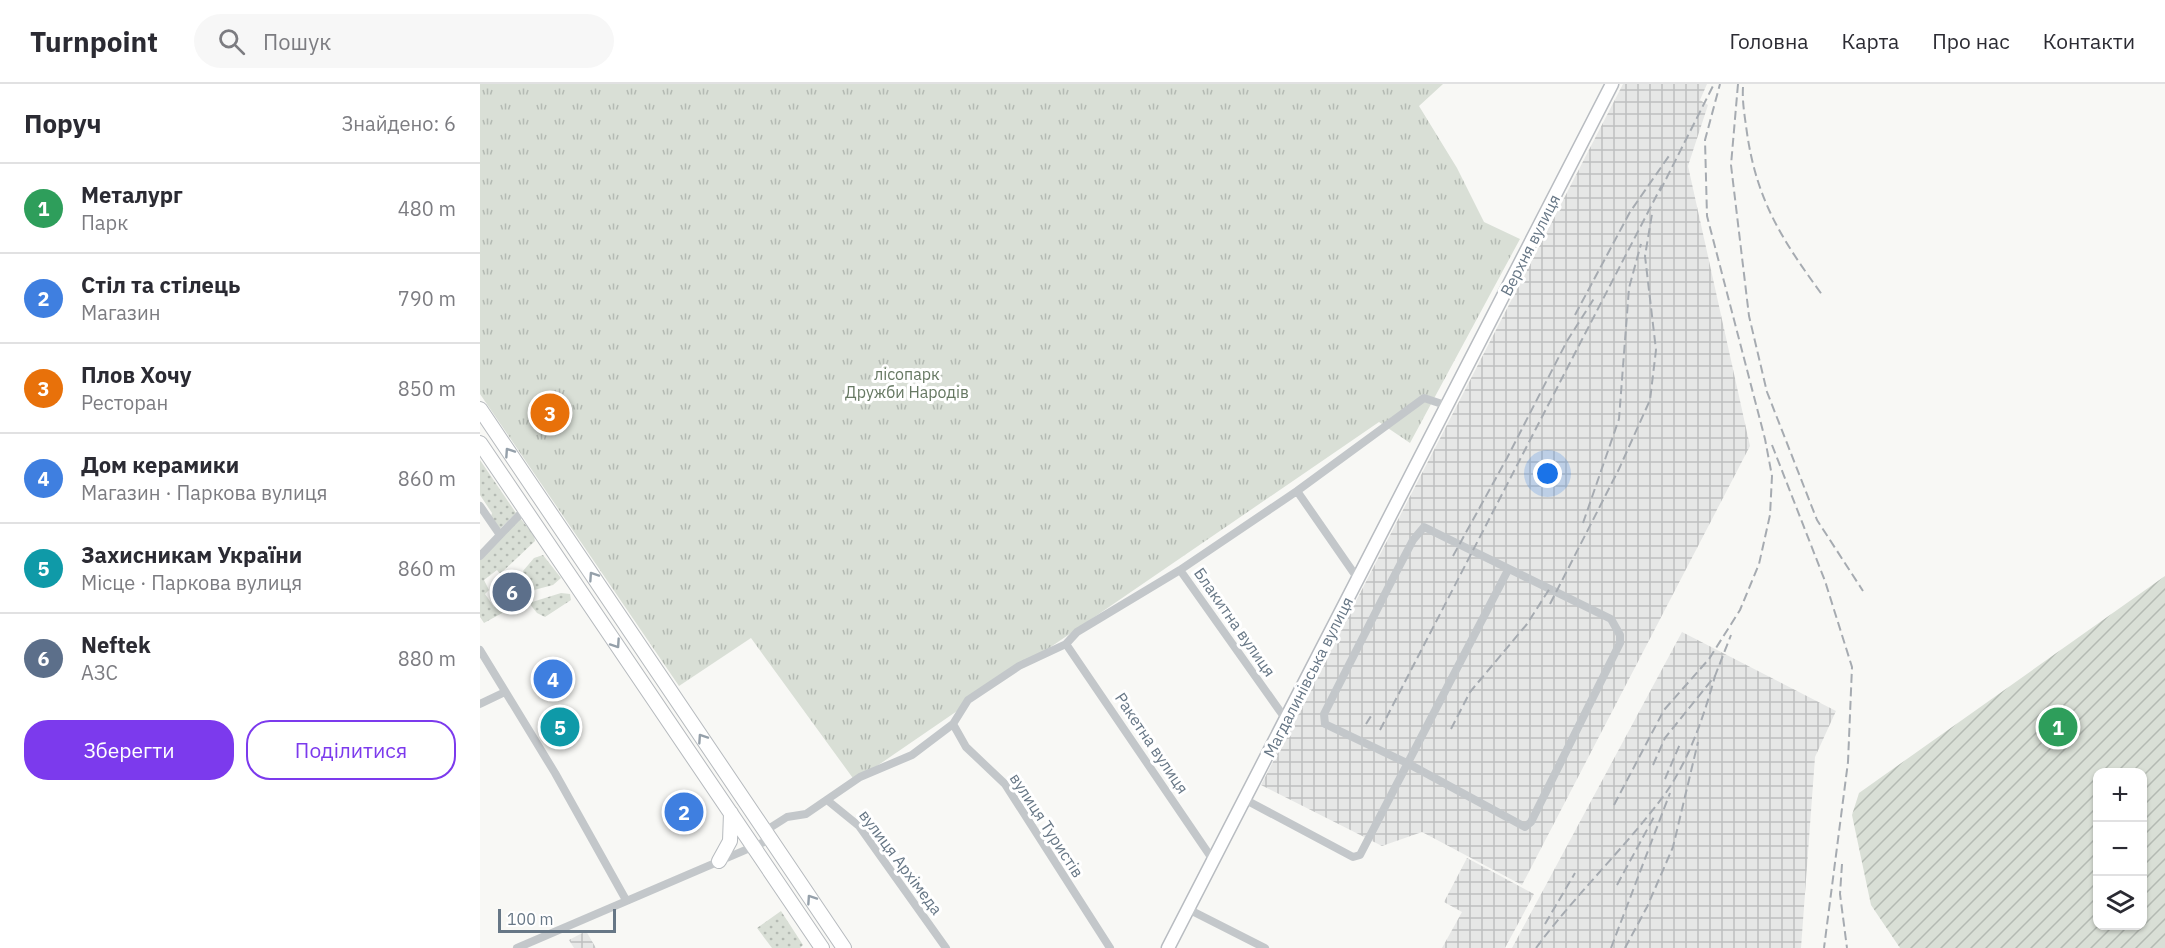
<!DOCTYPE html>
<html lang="uk">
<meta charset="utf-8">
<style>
:root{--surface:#fff;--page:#f7f7f7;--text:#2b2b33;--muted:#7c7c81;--line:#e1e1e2;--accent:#7c3aed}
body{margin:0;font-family:"IBM Plex Sans",sans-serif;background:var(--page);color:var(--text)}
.controls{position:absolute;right:18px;bottom:18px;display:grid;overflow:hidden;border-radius:12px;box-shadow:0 2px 4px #0004}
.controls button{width:54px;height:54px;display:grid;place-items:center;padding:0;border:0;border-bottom:2px solid var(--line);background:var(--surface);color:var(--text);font:30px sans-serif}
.scale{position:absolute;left:18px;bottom:15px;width:118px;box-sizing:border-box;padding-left:6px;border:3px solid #677786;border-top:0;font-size:16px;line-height:21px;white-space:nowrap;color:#677786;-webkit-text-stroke:4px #fff;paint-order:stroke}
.you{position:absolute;left:1068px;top:390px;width:21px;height:21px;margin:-15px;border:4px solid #fff;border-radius:50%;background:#1a73e8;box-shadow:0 0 0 9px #1a73e833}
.badge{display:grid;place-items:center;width:39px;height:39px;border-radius:50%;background:var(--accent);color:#fff;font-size:20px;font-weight:700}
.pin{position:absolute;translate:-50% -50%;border:3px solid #fff;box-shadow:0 2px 6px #0006}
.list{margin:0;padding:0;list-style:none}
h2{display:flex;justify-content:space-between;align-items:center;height:78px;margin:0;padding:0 24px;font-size:26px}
h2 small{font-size:20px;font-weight:400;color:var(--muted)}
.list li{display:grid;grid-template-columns:39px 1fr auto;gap:18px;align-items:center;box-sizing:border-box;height:90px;padding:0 24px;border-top:2px solid var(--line)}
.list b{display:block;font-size:22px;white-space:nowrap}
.list p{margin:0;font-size:20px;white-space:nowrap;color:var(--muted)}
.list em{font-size:20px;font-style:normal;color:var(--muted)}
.actions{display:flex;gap:12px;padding:18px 24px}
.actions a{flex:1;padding:14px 0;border:2px solid var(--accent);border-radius:24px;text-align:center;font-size:21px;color:var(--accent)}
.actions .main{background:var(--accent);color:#fff}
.icon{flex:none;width:33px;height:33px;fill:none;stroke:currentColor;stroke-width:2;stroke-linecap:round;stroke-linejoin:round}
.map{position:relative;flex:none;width:1685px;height:864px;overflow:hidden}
header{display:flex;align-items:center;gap:36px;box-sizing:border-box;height:84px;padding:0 30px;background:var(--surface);border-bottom:2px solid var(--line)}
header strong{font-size:28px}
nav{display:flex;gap:33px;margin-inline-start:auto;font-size:21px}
.search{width:420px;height:54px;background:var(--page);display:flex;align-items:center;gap:15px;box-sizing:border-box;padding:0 21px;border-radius:33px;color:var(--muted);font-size:22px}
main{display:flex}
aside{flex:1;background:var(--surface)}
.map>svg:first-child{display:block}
.industrial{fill:url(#industrial-grid)}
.grass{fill:url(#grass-dots)}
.park{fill:url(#park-tufts)}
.garden{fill:url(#garden-furrows);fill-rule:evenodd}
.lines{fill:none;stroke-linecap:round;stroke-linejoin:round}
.secondary-casing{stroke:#b8bcc1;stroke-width:15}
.primary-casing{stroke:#b6babe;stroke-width:16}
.street{stroke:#c3c7ca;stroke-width:8}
.secondary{stroke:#fff;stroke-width:12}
.primary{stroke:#fff;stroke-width:14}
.rail{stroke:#a6abb1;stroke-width:2;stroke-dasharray:9 4.5;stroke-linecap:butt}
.oneway{stroke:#95a0aa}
.labels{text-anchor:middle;stroke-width:6;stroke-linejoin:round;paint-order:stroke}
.street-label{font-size:16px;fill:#677786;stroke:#fff}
.park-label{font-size:16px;fill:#667862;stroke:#fff}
</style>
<header>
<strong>Turnpoint</strong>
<div class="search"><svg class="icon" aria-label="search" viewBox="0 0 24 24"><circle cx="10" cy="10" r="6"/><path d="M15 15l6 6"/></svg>Пошук</div>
<nav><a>Головна</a><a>Карта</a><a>Про нас</a><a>Контакти</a></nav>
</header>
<main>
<aside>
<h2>Поруч<small>Знайдено: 6</small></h2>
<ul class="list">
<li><span class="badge" style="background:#2e9e5b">1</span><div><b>Металург</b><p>Парк</p></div><em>480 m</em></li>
<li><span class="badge" style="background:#3f7fe0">2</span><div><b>Стіл та стілець</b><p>Магазин</p></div><em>790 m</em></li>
<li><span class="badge" style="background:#e8710a">3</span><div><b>Плов Хочу</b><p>Ресторан</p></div><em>850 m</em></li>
<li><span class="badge" style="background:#3f7fe0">4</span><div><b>Дом керамики</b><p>Магазин · Паркова вулиця</p></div><em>860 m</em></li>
<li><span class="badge" style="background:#0f9aa8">5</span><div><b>Захисникам України</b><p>Місце · Паркова вулиця</p></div><em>860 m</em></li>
<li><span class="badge" style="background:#5c6f8a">6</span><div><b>Neftek</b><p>АЗС</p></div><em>880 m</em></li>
</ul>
<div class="actions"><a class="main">Зберегти</a><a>Поділитися</a></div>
</aside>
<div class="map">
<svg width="1685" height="864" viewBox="0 0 1685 864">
<defs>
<pattern id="industrial-grid" width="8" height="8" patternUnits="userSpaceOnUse" patternTransform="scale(1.5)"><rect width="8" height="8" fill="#e6e7e6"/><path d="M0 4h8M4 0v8" fill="none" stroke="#bec0c0"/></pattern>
<pattern id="grass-dots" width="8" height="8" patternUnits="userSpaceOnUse" patternTransform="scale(1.5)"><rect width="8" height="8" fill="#d9dfd6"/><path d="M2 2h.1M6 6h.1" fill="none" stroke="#b4bab3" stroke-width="1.8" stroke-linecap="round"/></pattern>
<pattern id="park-tufts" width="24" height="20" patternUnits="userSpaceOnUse" patternTransform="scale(1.5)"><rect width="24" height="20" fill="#d9dfd6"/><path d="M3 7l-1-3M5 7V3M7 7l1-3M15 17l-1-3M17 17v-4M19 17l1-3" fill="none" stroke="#b4bab3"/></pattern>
<pattern id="garden-furrows" width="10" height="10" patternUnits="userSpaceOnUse" patternTransform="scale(1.5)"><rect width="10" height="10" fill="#d9dfd6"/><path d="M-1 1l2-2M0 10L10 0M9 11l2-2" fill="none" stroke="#b4bab3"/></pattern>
</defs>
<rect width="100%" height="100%" fill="#f8f8f5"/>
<path class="industrial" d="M1143 0H1227L1220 16 1228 21 1208 82 1270 362 1042 801 942 748 902 762 781 701Z
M1202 548 1356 627 1335 673 1321 864H1032Z
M987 774 1054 810 1025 864H962L982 828 964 818Z
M106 847 116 864H94L89 856Z"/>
<path class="grass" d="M0 376 36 429 20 445 10 436 12 429 0 411Z
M40 434 54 451 55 457 20 490 17 486 4 496 9 506 5 510 14 523 19 521 24 528 4 539 0 533V476Z
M63 471 81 494 73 501 54 506 44 496 43 487 54 474Z
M81 509 90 510 91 516 65 533 57 529 49 519Z
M301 827 323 861 320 864H292L277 844Z"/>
<path class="park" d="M0 0H963L939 22 977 84 1004 138 1040 155 930 359 899 338 375 697 271 554 199 602 0 310Z"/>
<path class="garden" d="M1685 492V864H1420L1391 821 1372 731 1379 709ZM1618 688H1662V842H1618Z"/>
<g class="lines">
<g class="secondary-casing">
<path id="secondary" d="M688 864 1132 0"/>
</g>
<g class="primary-casing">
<path id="primary" d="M0 325 364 864
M0 359 342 864
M239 777 250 757 251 729"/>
</g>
<path class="street" d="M817 407 878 495
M0 422 20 451 0 472
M944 443 1131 535 1140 551V559L1051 738 1045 743 927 679 845 640 844 630 909 502 933 456Z
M20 451 45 425
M700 486 807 637
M586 560 733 776
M0 566 75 689 146 816
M0 620 25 608
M473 640 486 663 525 700 630 864
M764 715 873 773 880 771 1028 486
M347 716 379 742 466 864
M285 747 307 733 326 730 380 693 432 671 473 640 488 616 539 582 586 560 597 548 700 486 817 407 944 314 968 322
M708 825 785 864
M37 864 291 755"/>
<use href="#secondary" class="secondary"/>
<use href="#primary" class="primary"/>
<path class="rail" d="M1258 0 1251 81 1269 232 1287 308 1337 436 1383 507
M1263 3C1262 18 1265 34 1267 49 1277 118 1303 157 1343 212
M1180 107 1234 0
M1095 231 1150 128 1191 69
M1292 361 1345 497 1372 583 1368 678 1344 864
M1103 439 1139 335 1149 204 1161 160
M973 472 1027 374 1087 257 1115 213
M1070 520 1139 385 1170 316 1176 266 1165 172 1172 130
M886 640 891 632
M971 645 990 608 1047 540 1070 504
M900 646 1182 101
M1173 681 1185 654 1235 592 1251 551
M1185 695 1200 660
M1134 721 1184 626 1229 575 1260 526 1279 480 1290 431 1292 392 1285 355 1227 132 1225 56 1240 0
M1362 780 1360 810 1367 864
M1137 801 1175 731
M1065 840 1095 789
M1056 864C1096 810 1145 764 1185 710 1209 676 1224 632 1235 592
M1131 864 1190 709
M1145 864 1167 823 1193 763 1218 658"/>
</g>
<defs><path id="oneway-chevron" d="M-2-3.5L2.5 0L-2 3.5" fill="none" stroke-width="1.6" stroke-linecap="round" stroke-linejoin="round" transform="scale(1.5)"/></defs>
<g class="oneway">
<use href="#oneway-chevron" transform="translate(29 368) rotate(-124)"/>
<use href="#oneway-chevron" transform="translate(113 492) rotate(-124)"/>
<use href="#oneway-chevron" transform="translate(136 560) rotate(56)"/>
<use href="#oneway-chevron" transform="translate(222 654) rotate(-124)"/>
<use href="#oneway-chevron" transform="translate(331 815) rotate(-124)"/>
</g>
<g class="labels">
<g class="street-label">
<text transform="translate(1050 161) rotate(-63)" y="6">Верхня вулиця</text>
<text transform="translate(755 538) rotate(55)" y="6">Блакитна вулиця</text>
<text transform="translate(828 593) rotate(-63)" y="6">Магдалинівська вулиця</text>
<text transform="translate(672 659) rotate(56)" y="6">Ракетна вулиця</text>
<text transform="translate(567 741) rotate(57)" y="6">вулиця Туристів</text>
<text transform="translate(421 778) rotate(53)" y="6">вулиця Архімеда</text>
</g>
<g class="park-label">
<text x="427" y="296">лісопарк<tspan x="427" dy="18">Дружби Народів</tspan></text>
</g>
</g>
</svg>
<div class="controls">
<button>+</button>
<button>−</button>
<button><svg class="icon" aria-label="layers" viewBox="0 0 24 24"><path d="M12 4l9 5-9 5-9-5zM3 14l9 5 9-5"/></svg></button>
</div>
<div class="scale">100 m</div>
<div class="you"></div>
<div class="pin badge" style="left:1578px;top:643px;background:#2e9e5b">1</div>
<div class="pin badge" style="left:204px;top:728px;background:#3f7fe0">2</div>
<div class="pin badge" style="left:70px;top:329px;background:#e8710a">3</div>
<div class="pin badge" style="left:73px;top:595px;background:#3f7fe0">4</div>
<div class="pin badge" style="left:80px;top:643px;background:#0f9aa8">5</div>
<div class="pin badge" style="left:32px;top:508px;background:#5c6f8a">6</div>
</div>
</main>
